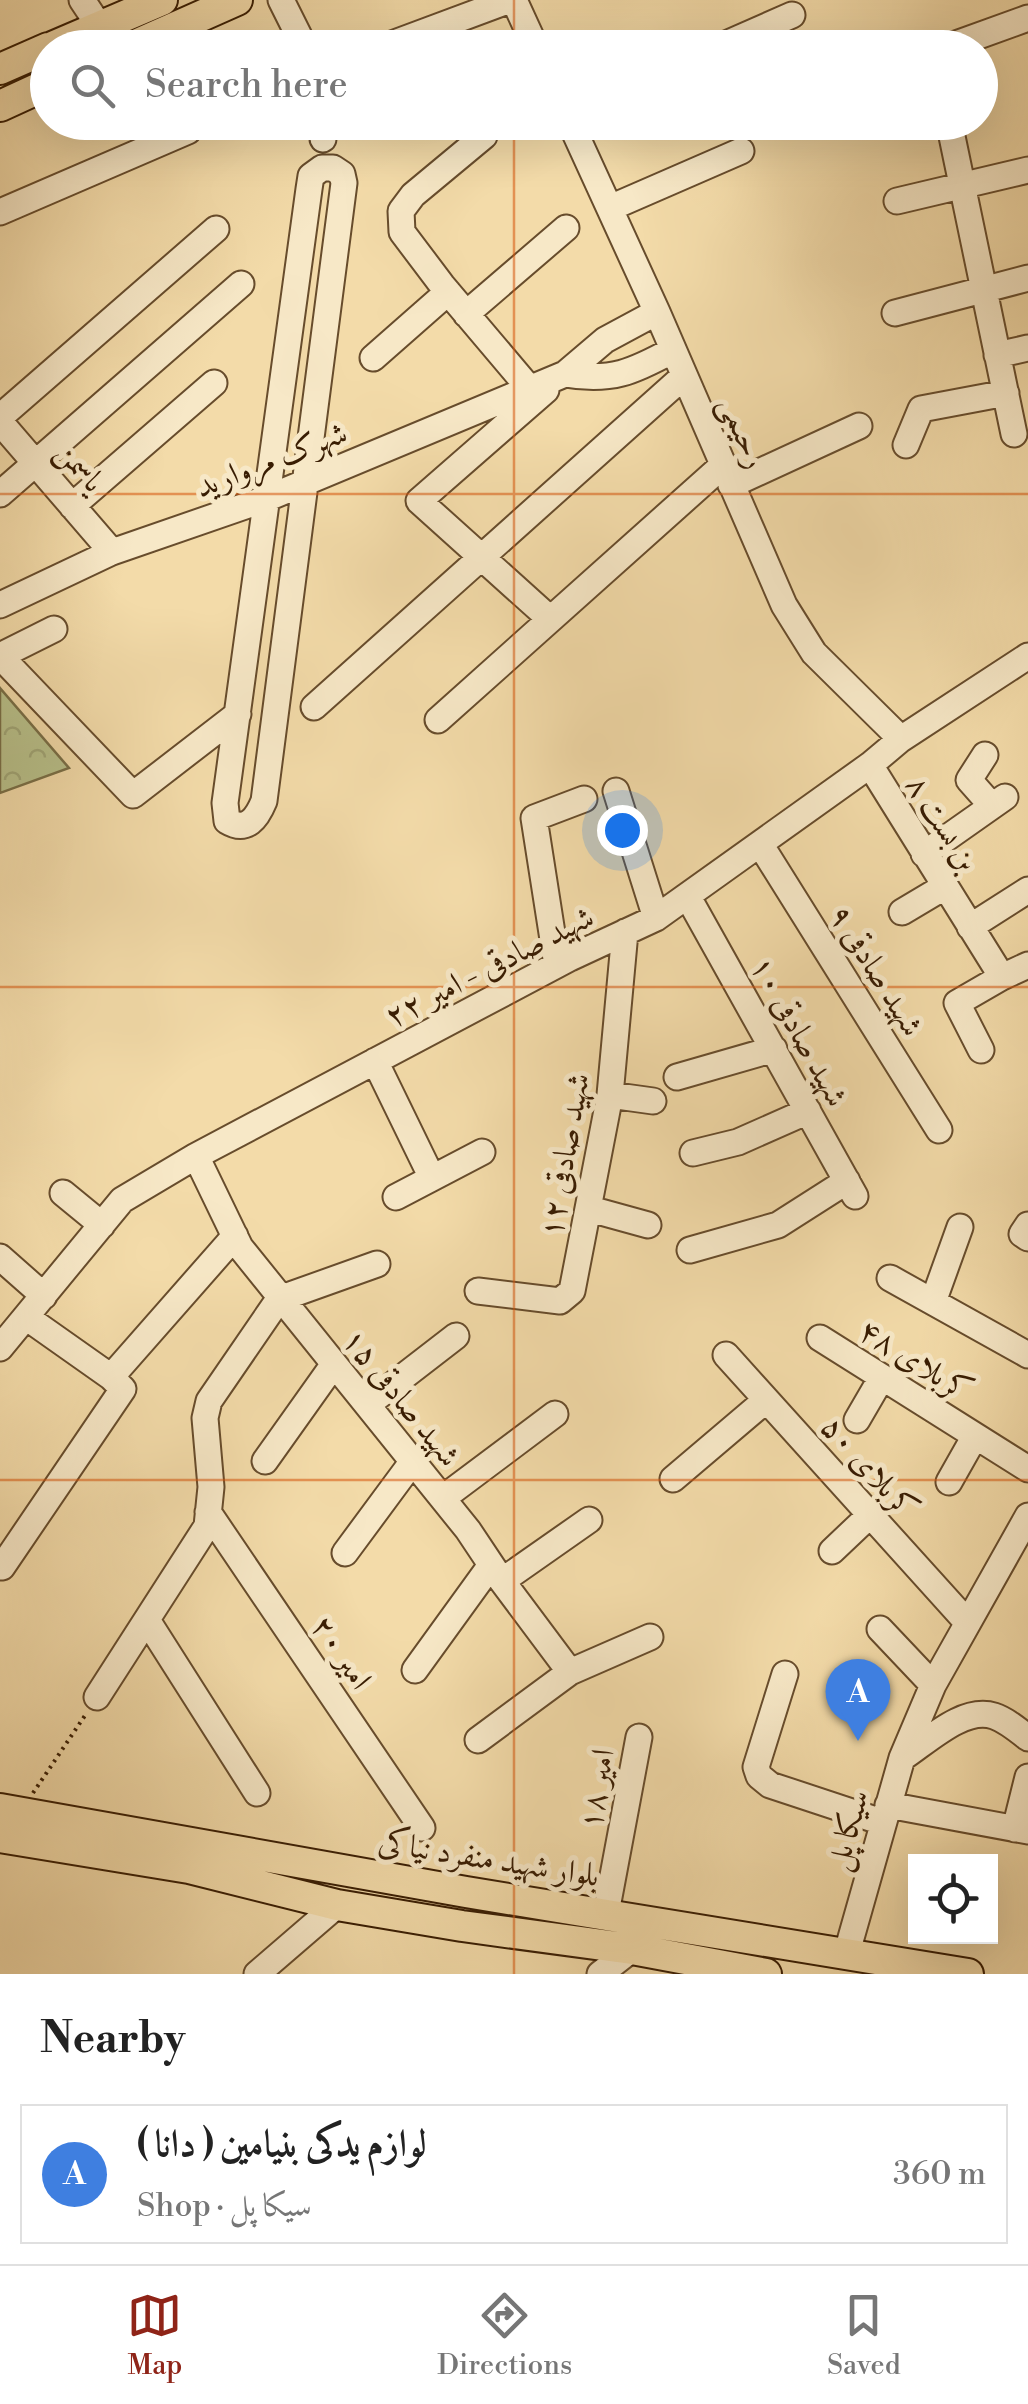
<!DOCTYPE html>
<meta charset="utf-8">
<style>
:root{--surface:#fff;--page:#f6f6f6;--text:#222;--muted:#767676;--line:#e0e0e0;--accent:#8f2418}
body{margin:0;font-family:"Libre Bodoni",Amiri,serif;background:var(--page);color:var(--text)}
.controls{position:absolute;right:30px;bottom:30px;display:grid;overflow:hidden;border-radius:0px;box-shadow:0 10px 40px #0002}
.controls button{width:90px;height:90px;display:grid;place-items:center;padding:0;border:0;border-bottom:2px solid var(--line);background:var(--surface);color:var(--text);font:50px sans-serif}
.you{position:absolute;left:622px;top:830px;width:35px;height:35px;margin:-25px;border:8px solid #fff;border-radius:50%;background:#1a73e8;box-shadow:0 0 0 15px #1a73e833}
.badge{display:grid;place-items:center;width:65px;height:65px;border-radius:50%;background:var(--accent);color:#fff;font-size:32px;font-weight:700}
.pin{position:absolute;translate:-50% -82px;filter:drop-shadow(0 2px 5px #0008)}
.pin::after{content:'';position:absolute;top:52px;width:35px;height:30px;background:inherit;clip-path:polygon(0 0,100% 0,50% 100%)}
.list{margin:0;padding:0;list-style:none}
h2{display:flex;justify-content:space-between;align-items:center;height:130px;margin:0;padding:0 40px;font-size:42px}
h2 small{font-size:32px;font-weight:400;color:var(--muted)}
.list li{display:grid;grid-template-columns:65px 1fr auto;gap:30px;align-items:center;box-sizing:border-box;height:140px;margin:0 20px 20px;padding:0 20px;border:2px solid var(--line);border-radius:0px}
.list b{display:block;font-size:38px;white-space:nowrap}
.list p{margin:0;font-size:32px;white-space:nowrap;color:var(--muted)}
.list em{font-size:32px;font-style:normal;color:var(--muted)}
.icon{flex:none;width:55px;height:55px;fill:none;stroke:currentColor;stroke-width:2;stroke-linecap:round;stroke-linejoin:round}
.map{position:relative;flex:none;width:1028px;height:1974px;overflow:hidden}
.search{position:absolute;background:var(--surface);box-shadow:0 10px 40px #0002;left:30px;right:30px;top:30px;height:110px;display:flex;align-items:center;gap:25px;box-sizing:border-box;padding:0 35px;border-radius:55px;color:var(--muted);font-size:38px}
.sheet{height:290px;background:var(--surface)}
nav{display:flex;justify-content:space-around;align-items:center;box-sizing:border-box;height:140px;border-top:2px solid var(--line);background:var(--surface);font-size:28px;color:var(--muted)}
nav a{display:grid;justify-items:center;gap:5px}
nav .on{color:var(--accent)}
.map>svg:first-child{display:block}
.park{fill:url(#park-crowns);stroke:#786e46;stroke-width:2.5}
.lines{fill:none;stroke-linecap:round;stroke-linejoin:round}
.minor-casing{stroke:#674c2c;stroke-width:29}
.major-casing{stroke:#381c02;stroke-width:34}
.path{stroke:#381c02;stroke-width:4;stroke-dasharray:2.5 5;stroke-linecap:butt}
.minor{stroke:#f7e8c7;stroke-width:25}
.major{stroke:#f3dba9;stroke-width:30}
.grid{fill:none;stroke:#d6530b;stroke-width:2.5;stroke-opacity:0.55}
.labels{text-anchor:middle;stroke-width:10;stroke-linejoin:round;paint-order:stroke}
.street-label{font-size:32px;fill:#381c02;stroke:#f7e8c7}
</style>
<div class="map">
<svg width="1028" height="1974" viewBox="0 0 1028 1974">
<defs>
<pattern id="park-crowns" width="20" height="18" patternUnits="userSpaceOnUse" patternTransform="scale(2.5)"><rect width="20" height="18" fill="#b8c18b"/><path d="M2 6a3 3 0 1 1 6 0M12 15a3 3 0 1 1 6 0" fill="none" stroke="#9fa576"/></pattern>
</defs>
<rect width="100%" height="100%" fill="#f3dba9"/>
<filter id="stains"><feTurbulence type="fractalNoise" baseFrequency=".002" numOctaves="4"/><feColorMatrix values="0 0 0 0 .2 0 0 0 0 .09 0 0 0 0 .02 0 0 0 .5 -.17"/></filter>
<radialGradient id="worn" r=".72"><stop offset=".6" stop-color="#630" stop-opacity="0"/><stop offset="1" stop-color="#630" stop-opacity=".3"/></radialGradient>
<path class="park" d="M0 688 69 768 0 793Z"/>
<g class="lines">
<g class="minor-casing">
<path id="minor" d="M82 0 100 27
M281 0 305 48
M514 0 536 48
M381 48 510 0
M717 48 792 15
M945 48 1028 18
M570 122 657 312 784 605 814 653 901 739
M949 122 1014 434
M484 136 413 195 401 211 402 232 442 285 530 389
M323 139 324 122
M322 168H333L342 174 344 183 264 801C257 818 247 833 227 821L225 803 309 189 311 176Z
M897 201 1028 170
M610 208 741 151
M0 212 188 131 185 122
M895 313 1028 278
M466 314 566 228
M997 355 1028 348
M373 358 448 292
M565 374C611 382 633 372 673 350
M546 390 419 501 549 618
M0 417 216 229
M0 422 112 552
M906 445 921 409 1006 393
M731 485 859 426
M0 494 241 284
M72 506 214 383
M0 605 112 552 268 498 565 374 605 340 657 312
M54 629 0 656 133 795 238 714
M314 707 684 376
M438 720 722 466
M985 755 969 780 992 806
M870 765 1002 977 957 1003 981 1050
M616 791 656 918
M760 844 939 1130
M924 854 1005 797
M688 897 855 1196
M902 912 944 887
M970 927 1028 890
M557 965 534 818 584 799
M1002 977 1028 965
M375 1061 432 1178
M677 1077 774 1049
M610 1095 653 1101
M693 1153 738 1142 808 1111
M196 1156 240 1247 468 1530 502 1581 570 1672
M63 1193 102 1225
M396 1197 482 1152
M590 1209 648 1225
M1028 1225 1022 1234 1028 1238
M690 1250 778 1225 847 1181
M0 1257 44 1296
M890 1278 1028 1355
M478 1291 560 1301 572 1291 610 1095 625 932
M933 1302 960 1227
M26 1317 111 1377
M820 1338 1028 1469
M0 1348 122 1200 196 1156 570 958 656 918 870 765 901 739 1028 656
M726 1355 967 1622
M368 1404 456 1336
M857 1420 882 1377
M265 1461 334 1364
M673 1479 766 1400
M949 1482 975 1436
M443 1498 555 1414
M208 1512 422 1828
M832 1551 870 1515
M345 1553 413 1461
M2 1567 123 1389 111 1377 235 1236
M502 1581 589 1520
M147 1620 257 1793
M880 1629 933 1685
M415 1670 491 1565
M785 1674 756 1767 759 1776 770 1785 882 1822
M97 1697 207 1526 211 1487 205 1418 209 1401 279 1299 377 1264
M478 1740 570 1672 650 1637
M902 1758C927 1742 963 1706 994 1716 1006 1720 1018 1730 1028 1738
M888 1805 1028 1831
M1015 1829 1028 1777
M606 1913 639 1737
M847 1952 902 1758 933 1685 1028 1516
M257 1974 337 1905
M600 1974 632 1949"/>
</g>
<g class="major-casing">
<path id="major" d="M50 48 162 0
M129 48 237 0
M0 69 48 48
M0 106 48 84
M0 1809 466 1892 968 1974
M0 1837 189 1868 337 1905 462 1926 632 1949 766 1974"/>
</g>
<path class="path" d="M33 1793 86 1714"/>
<use href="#minor" class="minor"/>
<use href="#major" class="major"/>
</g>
<path class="grid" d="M514 0V48M514 122V1974M0 494H1028M0 987H1028M0 1480H1028"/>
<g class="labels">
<g class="street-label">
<text transform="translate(744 432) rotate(67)" y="11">رحیمی</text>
<text transform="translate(271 459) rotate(-21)" y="11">شهرک مروارید</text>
<text transform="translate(81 466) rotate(49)" y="11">یاسمن</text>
<text transform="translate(943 823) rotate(58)" y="11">بن بست ۸</text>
<text transform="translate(489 966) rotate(-27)" y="11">شهید صادقی - امیر ۲۲</text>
<text transform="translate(877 970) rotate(58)" y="11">شهید صادقی ۹</text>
<text transform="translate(800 1031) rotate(61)" y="11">شهید صادقی ۱۰</text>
<text transform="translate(564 1155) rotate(-80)" y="11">شهید صادقی ۱۲</text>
<text transform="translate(916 1360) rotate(32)" y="11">کربلای ۴۸</text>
<text transform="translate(402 1397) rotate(51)" y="11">شهید صادقی ۱۵</text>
<text transform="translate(870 1467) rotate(48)" y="11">کربلای ۵۰</text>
<text transform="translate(342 1652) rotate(56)" y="11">امیر ۲۰</text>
<text transform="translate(596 1789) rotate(-80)" y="11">امیر ۱۸</text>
<text transform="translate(847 1830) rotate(-74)" y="11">سیکا پل</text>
<text transform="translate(489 1858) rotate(9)" y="11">بلوار شهید منفرد نیاکی</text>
</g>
</g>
<rect width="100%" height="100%" filter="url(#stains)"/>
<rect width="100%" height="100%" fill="url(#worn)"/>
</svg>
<div class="controls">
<button><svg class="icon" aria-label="locate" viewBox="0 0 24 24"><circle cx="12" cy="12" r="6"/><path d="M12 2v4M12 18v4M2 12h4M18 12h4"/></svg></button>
</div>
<div class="you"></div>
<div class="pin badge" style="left:858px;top:1741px;background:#3f7fe0">A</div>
<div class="search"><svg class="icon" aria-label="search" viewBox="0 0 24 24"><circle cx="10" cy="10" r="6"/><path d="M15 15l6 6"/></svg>Search here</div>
</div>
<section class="sheet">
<h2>Nearby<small></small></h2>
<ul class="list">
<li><span class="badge" style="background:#3f7fe0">A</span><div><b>لوازم یدکی بنیامین ( دانا )</b><p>Shop · سیکا پل</p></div><em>360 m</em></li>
</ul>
</section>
<nav>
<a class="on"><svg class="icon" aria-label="map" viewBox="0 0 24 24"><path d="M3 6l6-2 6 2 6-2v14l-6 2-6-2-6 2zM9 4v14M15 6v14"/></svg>Map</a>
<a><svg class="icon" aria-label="directions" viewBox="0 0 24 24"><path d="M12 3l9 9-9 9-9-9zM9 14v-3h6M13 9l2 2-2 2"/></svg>Directions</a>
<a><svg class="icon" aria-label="saved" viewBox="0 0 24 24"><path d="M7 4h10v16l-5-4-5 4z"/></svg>Saved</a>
</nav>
